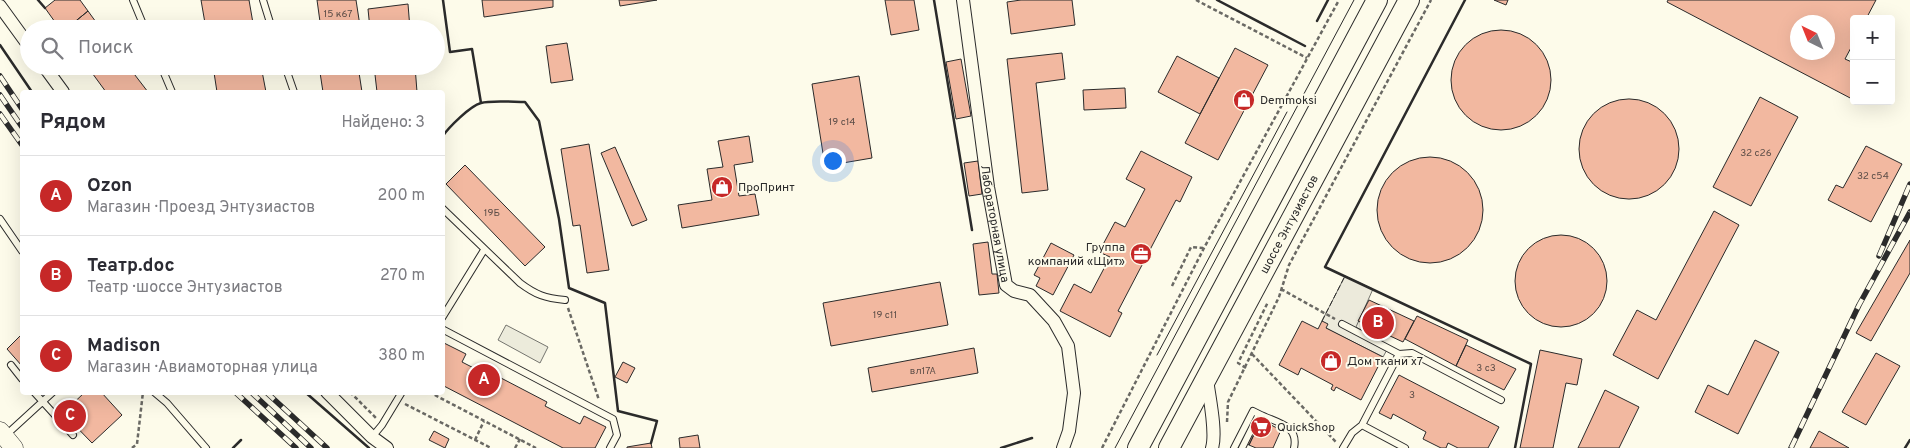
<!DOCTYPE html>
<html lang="ru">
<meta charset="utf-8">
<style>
:root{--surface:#fff;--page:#f2f2f3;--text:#2b2b33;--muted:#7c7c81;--line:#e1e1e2;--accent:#c62828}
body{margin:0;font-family:Overpass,sans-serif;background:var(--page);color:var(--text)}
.controls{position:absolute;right:15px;top:15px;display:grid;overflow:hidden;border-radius:5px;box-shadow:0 5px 20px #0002}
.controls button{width:45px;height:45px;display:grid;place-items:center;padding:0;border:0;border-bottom:1px solid var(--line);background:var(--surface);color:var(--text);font:25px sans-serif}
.compass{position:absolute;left:1790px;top:15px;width:45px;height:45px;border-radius:50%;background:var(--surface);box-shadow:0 5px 20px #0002;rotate:317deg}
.you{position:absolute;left:832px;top:160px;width:18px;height:18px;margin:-12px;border:4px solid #fff;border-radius:50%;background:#1a73e8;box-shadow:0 0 0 8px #1a73e833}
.badge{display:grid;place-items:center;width:32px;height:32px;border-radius:50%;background:var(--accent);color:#fff;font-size:16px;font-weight:700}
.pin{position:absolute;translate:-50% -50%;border:2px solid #fff;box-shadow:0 1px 5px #0006}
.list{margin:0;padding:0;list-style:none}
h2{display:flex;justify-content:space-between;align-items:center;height:65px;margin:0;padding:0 20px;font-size:21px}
h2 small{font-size:16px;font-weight:400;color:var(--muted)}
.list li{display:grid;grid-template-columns:32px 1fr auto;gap:15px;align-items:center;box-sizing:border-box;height:80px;padding:0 20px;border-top:1px solid var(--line)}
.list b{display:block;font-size:19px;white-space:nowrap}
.list p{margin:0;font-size:16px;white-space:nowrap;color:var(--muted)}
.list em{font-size:16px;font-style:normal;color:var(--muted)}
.icon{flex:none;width:28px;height:28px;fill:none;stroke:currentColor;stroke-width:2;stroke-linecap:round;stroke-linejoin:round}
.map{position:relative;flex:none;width:1910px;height:448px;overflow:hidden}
.search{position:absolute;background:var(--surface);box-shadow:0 5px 20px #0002;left:20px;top:20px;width:425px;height:55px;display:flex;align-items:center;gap:12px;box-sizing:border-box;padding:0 18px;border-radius:28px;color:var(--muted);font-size:19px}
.panel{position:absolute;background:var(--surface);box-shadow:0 5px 20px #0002;left:20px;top:90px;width:425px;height:305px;border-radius:5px}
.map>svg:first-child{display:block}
.green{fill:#ecebdb;stroke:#74746e}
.parking{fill:#eceadb;stroke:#74746e}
.building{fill:#f2b8a0;stroke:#2b2b2b;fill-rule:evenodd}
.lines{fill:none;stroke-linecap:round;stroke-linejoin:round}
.service-casing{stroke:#2b2b2b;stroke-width:8}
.minor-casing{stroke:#2b2b2b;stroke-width:14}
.secondary-casing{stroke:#2b2b2b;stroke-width:19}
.primary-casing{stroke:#2b2b2b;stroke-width:22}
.path{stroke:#6a6964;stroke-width:2.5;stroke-dasharray:4 2.5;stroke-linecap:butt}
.service{stroke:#fdfbea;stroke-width:6}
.minor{stroke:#fdfbea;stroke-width:12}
.secondary{stroke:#fdfbea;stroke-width:18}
.primary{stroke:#fdfbea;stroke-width:20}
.tram{stroke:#2b2b2b;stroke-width:1}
.rail-casing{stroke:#2b2b2b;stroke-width:5.5}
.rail{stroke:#fdfbea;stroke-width:4;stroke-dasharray:11;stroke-linecap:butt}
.fence{stroke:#2b2b2b;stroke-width:1;stroke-dasharray:6 2.5;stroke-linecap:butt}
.wall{stroke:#2b2b2b;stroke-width:2.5}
.labels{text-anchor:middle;stroke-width:4;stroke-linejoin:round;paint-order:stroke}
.number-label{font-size:10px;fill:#5d4e48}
.poi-label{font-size:12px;fill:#2b2b2b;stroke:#fdfbea;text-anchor:start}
.street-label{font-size:12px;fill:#2b2b2b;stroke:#fdfbea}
</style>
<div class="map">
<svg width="1910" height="448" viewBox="0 0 1910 448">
<rect width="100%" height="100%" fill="#fdfbea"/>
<path class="green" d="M506 325 548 347 540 363 498 340Z"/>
<path class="parking" d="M1345 276 1373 289 1356 327 1389 346 1383 357 1326 328 1322 321Z"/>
<path class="building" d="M55 0H80L88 11 66 29H60L45 8Z
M201 0H249L254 29H206Z
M317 0H356L360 26 342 29H321Z
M482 0H553V7L484 17Z
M619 0H657L620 6Z
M885 0H914L919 30 891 35Z
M1021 0H1072L1075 25 1011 34 1007 2Z
M1494 0H1508L1506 5Z
M1668 0H1876L1866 19H1854V42L1845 59 1854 63V100L1667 2ZM1798 22H1828V52H1798Z
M408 4 410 29H370L368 9Z
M88 11 101 29H66Z
M1451 80a50 50 0 1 1 100 0a50 50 0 1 1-100 0Z
M567 43 573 80 551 83 546 46Z
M1235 48 1268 65 1218 160 1185 143Z
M1062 53 1065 79 1036 83 1048 190 1022 193 1007 59Z
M1177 56 1219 78 1200 114 1158 92Z
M961 59 971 116 956 119 946 62Z
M87 66H128L148 92H106Z
M213 66H261L266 92H217Z
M319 66H358L362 92H323Z
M374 66H415L417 92H377Z
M859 76 872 158 825 166 812 84Z
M1125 88 1126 108 1084 110 1083 90Z
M1760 97 1798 117 1751 206 1713 187Z
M1579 149a50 50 0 1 1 100 0a50 50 0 1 1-100 0Z
M749 136 753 162 734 165 739 196 755 194 759 215 682 228 678 205 712 200 707 169 723 167 718 141Z
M589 144 609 270 587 273 580 225 573 226 561 149Z
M1866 146 1902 164 1871 222 1828 200 1836 185 1843 188Z
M615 147 647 220 632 226 601 153Z
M1141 151 1192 177 1180 202 1176 200 1118 311 1122 313 1110 337 1060 311 1074 284 1091 293 1110 257 1099 252 1115 222 1125 227 1145 189 1126 179Z
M1377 210a53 53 0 1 1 106 0a53 53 0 1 1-106 0Z
M978 161 982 194 969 196 964 163Z
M465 165 545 247 525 266 446 184Z
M1714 211 1739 225 1658 379 1613 355 1637 310 1656 320Z
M1515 281a46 46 0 1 1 92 0a46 46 0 1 1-92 0Z
M1910 240V273L1871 341 1856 333Z
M988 242 992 274H997L999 293 979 295 973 244Z
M1051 243 1074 255 1053 295 1036 286 1040 278 1034 275Z
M940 282 948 325 831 346 823 303Z
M1369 300 1414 321 1403 342 1358 321Z
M1417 316 1468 340 1456 366 1405 339Z
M1302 321 1318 329 1322 321 1328 324 1326 328 1383 357 1361 400 1336 387 1334 391 1331 389 1333 385 1301 368 1298 375 1279 365Z
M22 334V366L7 349Z
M1755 340 1779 352 1738 434 1695 412 1708 385 1728 395Z
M444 343 466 354 462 362 499 381 501 378 547 402 545 406 580 424 584 416 606 427 595 448H563L442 385V346Z
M1466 345 1516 369 1504 390 1456 366Z
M974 348 978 373 872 392 868 368Z
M1540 350 1582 359 1577 385 1566 383 1553 448H1520Z
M1876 353 1900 366 1866 425 1842 412Z
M623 362 635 368 627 383 615 377Z
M1399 375 1499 427 1488 448H1458L1448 443 1446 448H1441L1423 439 1426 432 1393 414 1391 419 1379 413Z
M1605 390 1639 407 1619 448H1578Z
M85 392H101L122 415 92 443 63 413Z
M1249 414 1261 420 1249 445 1238 439Z
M1261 420 1281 430 1273 448H1256L1249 445Z
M434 431 449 439 445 448 429 440Z
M1819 431 1849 448H1810Z
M698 435 700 448H680L679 438Z
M651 443 652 448H627V447Z"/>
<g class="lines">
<g class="service-casing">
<path id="service" d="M133 0 145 29
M263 0 272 29
M161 66 172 92
M285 66 294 92
M442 208 520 283C536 295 545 298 565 300
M0 219 22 251
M442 318 484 250
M1342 324 1399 354
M442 329 613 419 617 435 610 448
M11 365 22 379
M34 392 73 435
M154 392 167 403 206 448
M1259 414C1277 423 1299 425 1294 448
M1362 425 1399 354 1412 353 1501 400
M6 435 53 392
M372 437 382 425 402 392
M1234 448 1253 411 1259 414 1242 448
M1343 448 1352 433 1362 425 1405 448"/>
</g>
<g class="minor-casing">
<g id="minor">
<path id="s1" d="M963 0 988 187 1006 285 1014 291 1030 295 1054 321 1068 346 1074 393 1069 431 1063 448"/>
<path d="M0 6 29 46"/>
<path d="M44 66 63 92"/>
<path d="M1207 379C1209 396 1217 432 1212 448"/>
<path d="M327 392 372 437 387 448"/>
</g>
</g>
<g class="secondary-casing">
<path id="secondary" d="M0 431 14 448"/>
</g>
<g class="primary-casing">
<g id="primary">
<path d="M1138 448 1377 0"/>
<path id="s2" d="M1169 448 1409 0"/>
</g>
</g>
<path class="path" d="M1196 0 1307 58
M1172 286 1191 247 1203 248
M1281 289 1335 319
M568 308 599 400
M1252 354 1336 442
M1246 368 1238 363 1268 302
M350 392 376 418
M429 392 536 448
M405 404 491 448
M1227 422 1228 402 1279 297 1289 265 1431 0
M475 440 484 421
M132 448 137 444 143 392
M515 448 520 439
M1102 448 1204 248 1339 0"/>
<use href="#service" class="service"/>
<use href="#minor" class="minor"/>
<use href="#secondary" class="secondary"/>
<use href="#primary" class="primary"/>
<path class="tram" d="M1157 355 1287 112
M1115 448 1354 0"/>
<g class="rail-casing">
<path id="rail" d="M0 76 22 109
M0 95 22 127
M0 114 22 145
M1879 256 1910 184
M235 392 296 448
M251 392 311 448
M266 392 327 448
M1791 448 1859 305 1910 212"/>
</g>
<use href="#rail" class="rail"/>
<path class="fence" d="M1322 321 1345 276"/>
<path class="wall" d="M38 0 45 8
M443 0 450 52 472 49 481 103
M934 0 972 230
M1217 0 1305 46
M1465 0 1325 267 1531 364 1515 448
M1317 21 1328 0
M0 45 32 92
M442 137C449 127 470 106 481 103 490 100 514 102 525 102L539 121 559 219 569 288 605 303 618 411 657 421 651 443
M305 392 369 448
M233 448 241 440
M1001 448 1032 438
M1905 448 1910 440"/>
</g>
<defs>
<g id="shop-disc" transform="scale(1.125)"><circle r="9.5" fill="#c62828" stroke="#fdfbea"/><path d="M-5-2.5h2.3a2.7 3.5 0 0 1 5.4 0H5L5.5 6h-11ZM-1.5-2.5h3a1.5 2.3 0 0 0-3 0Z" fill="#fff"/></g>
<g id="office-disc" transform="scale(1.125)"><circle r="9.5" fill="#c62828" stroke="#fdfbea"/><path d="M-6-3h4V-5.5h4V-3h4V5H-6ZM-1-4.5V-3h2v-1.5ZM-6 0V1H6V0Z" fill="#fff"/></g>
<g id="supermarket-disc" transform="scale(1.125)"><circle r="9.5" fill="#c62828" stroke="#fdfbea"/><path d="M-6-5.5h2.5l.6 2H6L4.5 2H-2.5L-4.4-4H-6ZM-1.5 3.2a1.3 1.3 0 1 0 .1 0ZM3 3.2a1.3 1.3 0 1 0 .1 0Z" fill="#fff"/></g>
</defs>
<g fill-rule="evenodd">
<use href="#shop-disc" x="1244" y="100"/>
<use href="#shop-disc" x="722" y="187"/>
<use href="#office-disc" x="1141" y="254"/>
<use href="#shop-disc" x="1331" y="361"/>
<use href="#supermarket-disc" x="1261" y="427"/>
</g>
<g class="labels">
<g class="number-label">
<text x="338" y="17">15 к67</text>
<text x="842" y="125">19 с14</text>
<text x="1756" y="156">32 с26</text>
<text x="1873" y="179">32 с54</text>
<text x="492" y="216">19Б</text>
<text x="885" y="318">19 с11</text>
<text x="1486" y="371">3 с3</text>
<text x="923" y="374">вл17А</text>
<text x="1412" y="398">3</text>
</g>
<g class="poi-label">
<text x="1260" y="104">Demmoksi</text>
<text x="738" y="191">ПроПринт</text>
<text x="1125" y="251" text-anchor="end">Группа<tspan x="1125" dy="14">компаний «Щит»</tspan></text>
<text x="1347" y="365">Дом ткани x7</text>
<text x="1277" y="431">QuickShop</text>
</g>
<g class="street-label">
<text dy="4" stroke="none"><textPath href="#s1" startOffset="226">Лабораторная улица</textPath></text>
<text dy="4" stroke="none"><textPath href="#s2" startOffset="254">шоссе Энтузиастов</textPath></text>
</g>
</g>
</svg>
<div class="controls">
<button>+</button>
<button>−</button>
</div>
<svg class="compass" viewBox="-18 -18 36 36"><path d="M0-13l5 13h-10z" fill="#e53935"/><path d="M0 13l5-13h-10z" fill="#7c7c81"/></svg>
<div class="you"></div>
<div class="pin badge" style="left:484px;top:380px">A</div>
<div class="pin badge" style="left:1378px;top:323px">B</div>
<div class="pin badge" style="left:70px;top:416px">C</div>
<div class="search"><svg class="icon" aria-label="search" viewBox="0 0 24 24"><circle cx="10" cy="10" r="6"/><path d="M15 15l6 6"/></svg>Поиск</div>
<section class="panel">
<h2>Рядом<small>Найдено: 3</small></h2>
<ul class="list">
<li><span class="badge">A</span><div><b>Ozon</b><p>Магазин · Проезд Энтузиастов</p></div><em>200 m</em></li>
<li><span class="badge">B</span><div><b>Театр.doc</b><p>Театр · шоссе Энтузиастов</p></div><em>270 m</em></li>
<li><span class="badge">C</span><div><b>Madison</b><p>Магазин · Авиамоторная улица</p></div><em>380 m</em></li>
</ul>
</section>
</div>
